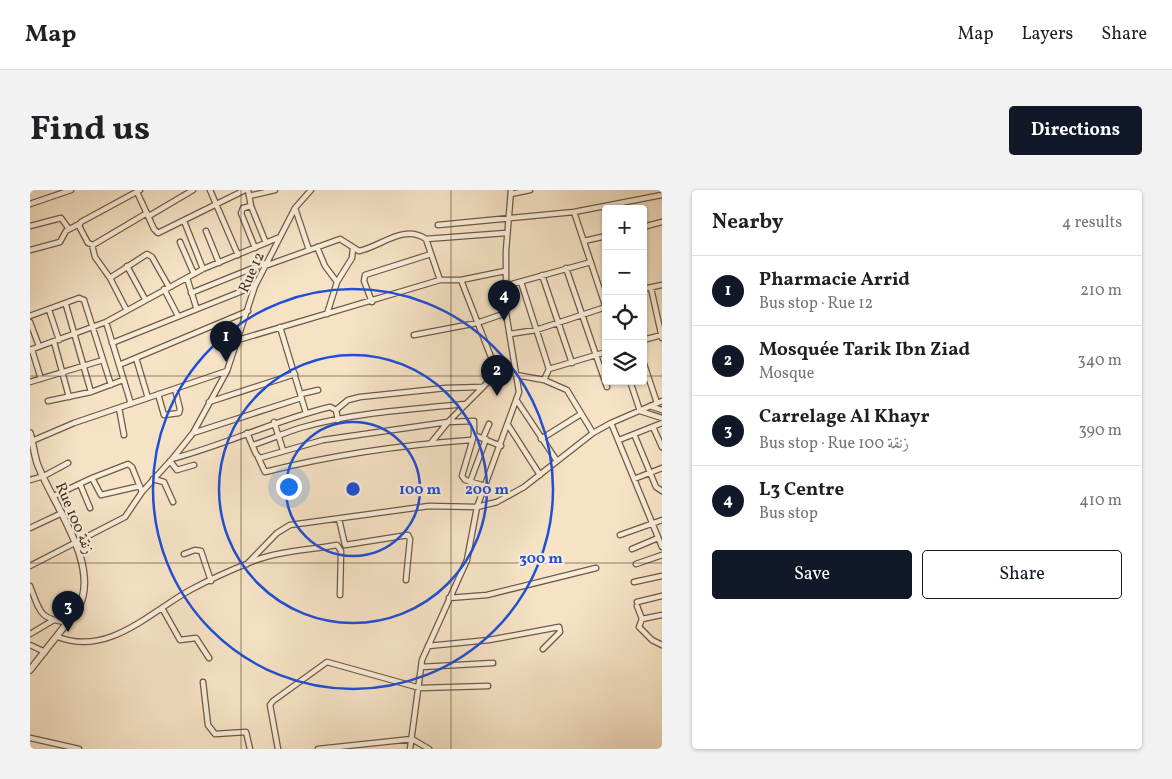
<!DOCTYPE html>
<meta charset="utf-8">
<style>
:root{--surface:#fff;--page:#f2f2f2;--text:#202124;--muted:#757577;--line:#e0e0e0;--accent:#111827}
body{margin:0;font-family:Vollkorn,Amiri,serif;background:var(--page);color:var(--text)}
.controls{position:absolute;right:15px;top:15px;display:grid;overflow:hidden;border-radius:5px;box-shadow:0 1px 4px #0004}
.controls button{width:45px;height:45px;display:grid;place-items:center;padding:0;border:0;border-bottom:1px solid var(--line);background:var(--surface);color:var(--text);font:25px sans-serif}
.you{position:absolute;left:258px;top:296px;width:18px;height:18px;margin:-12px;border:4px solid #fff;border-radius:50%;background:#1a73e8;box-shadow:0 0 0 8px #1a73e833}
.badge{display:grid;place-items:center;width:32px;height:32px;border-radius:50%;background:var(--accent);color:#fff;font-size:16px;font-weight:700}
.pin{position:absolute;translate:-50% -41px;filter:drop-shadow(0 1px 2px #0008)}
.pin::after{content:'';position:absolute;top:26px;width:18px;height:15px;background:inherit;clip-path:polygon(0 0,100% 0,50% 100%)}
.list{margin:0;padding:0;list-style:none}
h2{display:flex;justify-content:space-between;align-items:center;height:65px;margin:0;padding:0 20px;font-size:21px}
h2 small{font-size:16px;font-weight:400;color:var(--muted)}
.list li{display:grid;grid-template-columns:32px 1fr auto;gap:15px;align-items:center;box-sizing:border-box;height:70px;padding:0 20px;border-top:1px solid var(--line)}
.list b{display:block;font-size:19px;white-space:nowrap}
.list p{margin:0;font-size:16px;white-space:nowrap;color:var(--muted)}
.list em{font-size:16px;font-style:normal;color:var(--muted)}
.actions{display:flex;gap:10px;padding:15px 20px}
.actions a{flex:1;padding:11px 0;border:1px solid var(--accent);border-radius:5px;text-align:center;font-size:18px;color:var(--accent)}
.actions .main{background:var(--accent);color:#fff}
.icon{flex:none;width:28px;height:28px;fill:none;stroke:currentColor;stroke-width:2;stroke-linecap:round;stroke-linejoin:round}
.map{position:relative;flex:none;width:632px;height:559px;overflow:hidden;border-radius:5px}
header{display:flex;align-items:center;gap:30px;box-sizing:border-box;height:70px;padding:0 25px;background:var(--surface);border-bottom:1px solid var(--line)}
header strong{font-size:24px}
nav{display:flex;gap:28px;margin-inline-start:auto;font-size:18px}
.intro{display:flex;align-items:center;justify-content:space-between;box-sizing:border-box;height:120px;padding:0 30px}
h1{margin:0;font-size:35px}
.button{padding:12px 22px;border-radius:5px;background:var(--accent);color:#fff;font-size:18px;font-weight:700}
main{display:flex;gap:30px;padding:0 30px}
aside{flex:1;background:var(--surface);border-radius:5px;box-shadow:0 1px 4px #0004}
.map>svg:first-child{display:block}
.lines{fill:none;stroke-linecap:round;stroke-linejoin:round}
.minor-casing{stroke:#6e5a46;stroke-width:7}
.tertiary-casing{stroke:#6e5a46;stroke-width:8}
.minor{stroke:#f9edda;stroke-width:4.5}
.tertiary{stroke:#f9edda;stroke-width:5.5}
.grid{fill:none;stroke:#402c1c;stroke-width:1;stroke-opacity:0.55}
.ring{fill:none;stroke:#1d4ed8;stroke-width:2.5}
.labels{text-anchor:middle;stroke-width:4.5;stroke-linejoin:round;paint-order:stroke}
.street-label{font-size:15px;fill:#402c1c;stroke:#f9edda}
.centre{fill:#1d4ed8;stroke:#f9edda;stroke-width:2.5}
.ring-label{font-size:15px;text-anchor:middle;font-weight:bold;fill:#1d4ed8;stroke:#f9edda;stroke-width:4.5;stroke-linejoin:round;paint-order:stroke}
</style>
<header>
<strong>Map</strong>
<nav><a>Map</a><a>Layers</a><a>Share</a></nav>
</header>
<div class="intro"><h1>Find us</h1><a class="button">Directions</a></div>
<main>
<div class="map">
<svg width="632" height="559" viewBox="0 0 632 559">
<rect width="100%" height="100%" fill="#f6e3c6"/>
<filter id="stains"><feTurbulence type="fractalNoise" baseFrequency=".004" numOctaves="4"/><feColorMatrix values="0 0 0 0 .2 0 0 0 0 .09 0 0 0 0 .02 0 0 0 .5 -.17"/></filter>
<radialGradient id="worn" r=".72"><stop offset=".6" stop-color="#630" stop-opacity="0"/><stop offset="1" stop-color="#630" stop-opacity=".3"/></radialGradient>
<g class="lines">
<g class="minor-casing">
<path id="minor" d="M110 0 51 32 49 36 58 53 63 55 117 23
M180 0 208 65
M218 0 221 16 236 53
M107 2 124 39 128 43 215 0
M481 4 500 0
M219 6 245 0
M0 14 41 0
M221 16 213 18 211 23 225 58
M265 18 279 60
M544 22 576 118
M119 26 163 0
M154 31 173 79
M408 35 544 22 632 5
M0 36 31 28 39 39
M613 37 632 32
M176 41 189 73
M396 49 410 90
M554 51 576 46
M150 52 164 84
M62 55 65 67 80 88 117 64 122 67 139 97
M287 57 295 76 307 92 297 124
M0 60 30 52 36 41 49 34
M97 76 115 109
M235 76 310 49 329 61C352 56 373 34 396 49L476 43
M536 78 577 197
M512 85 542 173
M80 88 96 119
M157 88 166 117
M431 90 468 185
M307 92 322 68 323 58
M491 92 519 179 514 190
M475 96 561 72
M621 98 632 148
M134 99 148 126
M613 99 632 95
M161 103 238 72
M342 112 334 91 335 85 401 64
M36 115 61 202
M19 120 29 150
M0 126 49 108 54 110 81 195
M0 132 9 156
M76 132 101 214
M250 137 276 223
M480 144 506 140 576 117
M384 145 447 133 476 123
M208 150 410 90H431L475 81
M613 150 632 145
M24 152 39 207
M82 153 225 96
M0 160 76 132 173 79 250 47
M2 160 11 189
M106 168 118 208
M613 171 627 213
M89 175 218 121
M519 179 576 162
M486 185 514 190 537 200 563 243
M600 191 610 221 632 228
M0 192 73 170
M128 204 134 225 149 223 150 219 145 199
M271 204 288 200
M18 211 61 202 93 190
M487 211 527 271
M179 212 265 184
M620 216 632 220
M89 218 94 245
M306 220 318 210 330 207 416 198 452 197
M244 232 253 260
M581 233 632 357
M478 235 510 285
M623 237 632 257
M163 243 271 208
M217 243 226 264 230 268 293 250 418 232 460 190 484 179
M604 244 626 297 632 301
M444 245 471 256
M453 248 459 234
M511 249 551 224
M589 250 632 233
M2 251 44 233 197 181
M401 253 418 232 444 231V245L432 286 435 290 455 296
M223 255C239 250 254 243 270 238 323 223 381 219 436 214
M228 267 235 282C302 265 371 255 441 250
M145 268C197 254 246 230 300 217L306 220 308 230
M140 271 147 280 164 275
M62 288 71 305 110 296
M123 289 134 292 143 312
M604 289 632 278
M0 290 14 286 38 273
M440 292 456 249
M50 294 60 318
M24 306 62 288 98 274 102 277 112 302
M309 329 315 355 378 345 380 349 376 390
M0 338 32 323
M590 345 632 330
M602 359 628 348
M154 364 165 360 171 361 181 391
M217 374 247 343 260 335 399 316 447 317 467 312 494 297 563 243 581 233 632 211
M606 374 632 365
M0 376 95 327 112 302 143 268 163 243 197 181 225 96 265 18 281 0
M604 392 632 386
M0 396C10 421 9 430 38 432
M419 408 457 405 566 378
M607 412 632 406
M607 416 612 429 609 437 622 450 632 455
M132 418 150 450 166 448 179 468
M612 429 632 425
M0 444 22 431
M28 447C79 467 121 421 162 399 181 389 201 380 221 372 247 361 279 360 307 355L311 361 310 405
M0 455 15 462
M398 456 459 450 529 437 530 442 513 459
M391 477 463 473
M173 492 178 535 185 544 216 542 220 559
M0 548 49 559
M248 559 240 515 243 511 297 472 390 498 458 496
M288 559 382 549 399 559
M380 559 392 470 437 370 447 317 489 202 476 123V61L481 0"/>
</g>
<g class="tertiary-casing">
<path id="tertiary" d="M0 243C3 253 4 263 7 273 22 314 72 375 48 419L0 480"/>
</g>
<use href="#minor" class="minor"/>
<use href="#tertiary" class="tertiary"/>
</g>
<path class="grid" d="M211 0V559M421 0V559M0 186H576M613 186H632M0 373H632"/>
<g class="ring">
<circle cx="323" cy="299" r="67"/>
<circle cx="323" cy="299" r="134"/>
<circle cx="323" cy="299" r="200"/>
</g>
<g class="labels">
<g class="street-label">
<text transform="translate(221 82) rotate(-66)" y="5">Rue 12</text>
<text transform="translate(45 328) rotate(67)" y="5">Rue 100 زنقة</text>
</g>
</g>
<circle cx="323" cy="299" r="8" class="centre"/>
<g class="ring-label">
<text x="390" y="304">100 m</text>
<text x="457" y="304">200 m</text>
<text x="511" y="373">300 m</text>
</g>
<rect width="100%" height="100%" filter="url(#stains)"/>
<rect width="100%" height="100%" fill="url(#worn)"/>
</svg>
<div class="controls">
<button>+</button>
<button>−</button>
<button><svg class="icon" aria-label="locate" viewBox="0 0 24 24"><circle cx="12" cy="12" r="6"/><path d="M12 2v4M12 18v4M2 12h4M18 12h4"/></svg></button>
<button><svg class="icon" aria-label="layers" viewBox="0 0 24 24"><path d="M12 4l9 5-9 5-9-5zM3 14l9 5 9-5"/></svg></button>
</div>
<div class="you"></div>
<div class="pin badge" style="left:196px;top:172px">1</div>
<div class="pin badge" style="left:467px;top:206px">2</div>
<div class="pin badge" style="left:38px;top:442px">3</div>
<div class="pin badge" style="left:474px;top:131px">4</div>
</div>
<aside>
<h2>Nearby<small>4 results</small></h2>
<ul class="list">
<li><span class="badge">1</span><div><b>Pharmacie Arrid</b><p>Bus stop · Rue 12</p></div><em>210 m</em></li>
<li><span class="badge">2</span><div><b>Mosquée Tarik Ibn Ziad</b><p>Mosque</p></div><em>340 m</em></li>
<li><span class="badge">3</span><div><b>Carrelage Al Khayr</b><p>Bus stop · Rue 100 زنقة</p></div><em>390 m</em></li>
<li><span class="badge">4</span><div><b>L3 Centre</b><p>Bus stop</p></div><em>410 m</em></li>
</ul>
<div class="actions"><a class="main">Save</a><a>Share</a></div>
</aside>
</main>
